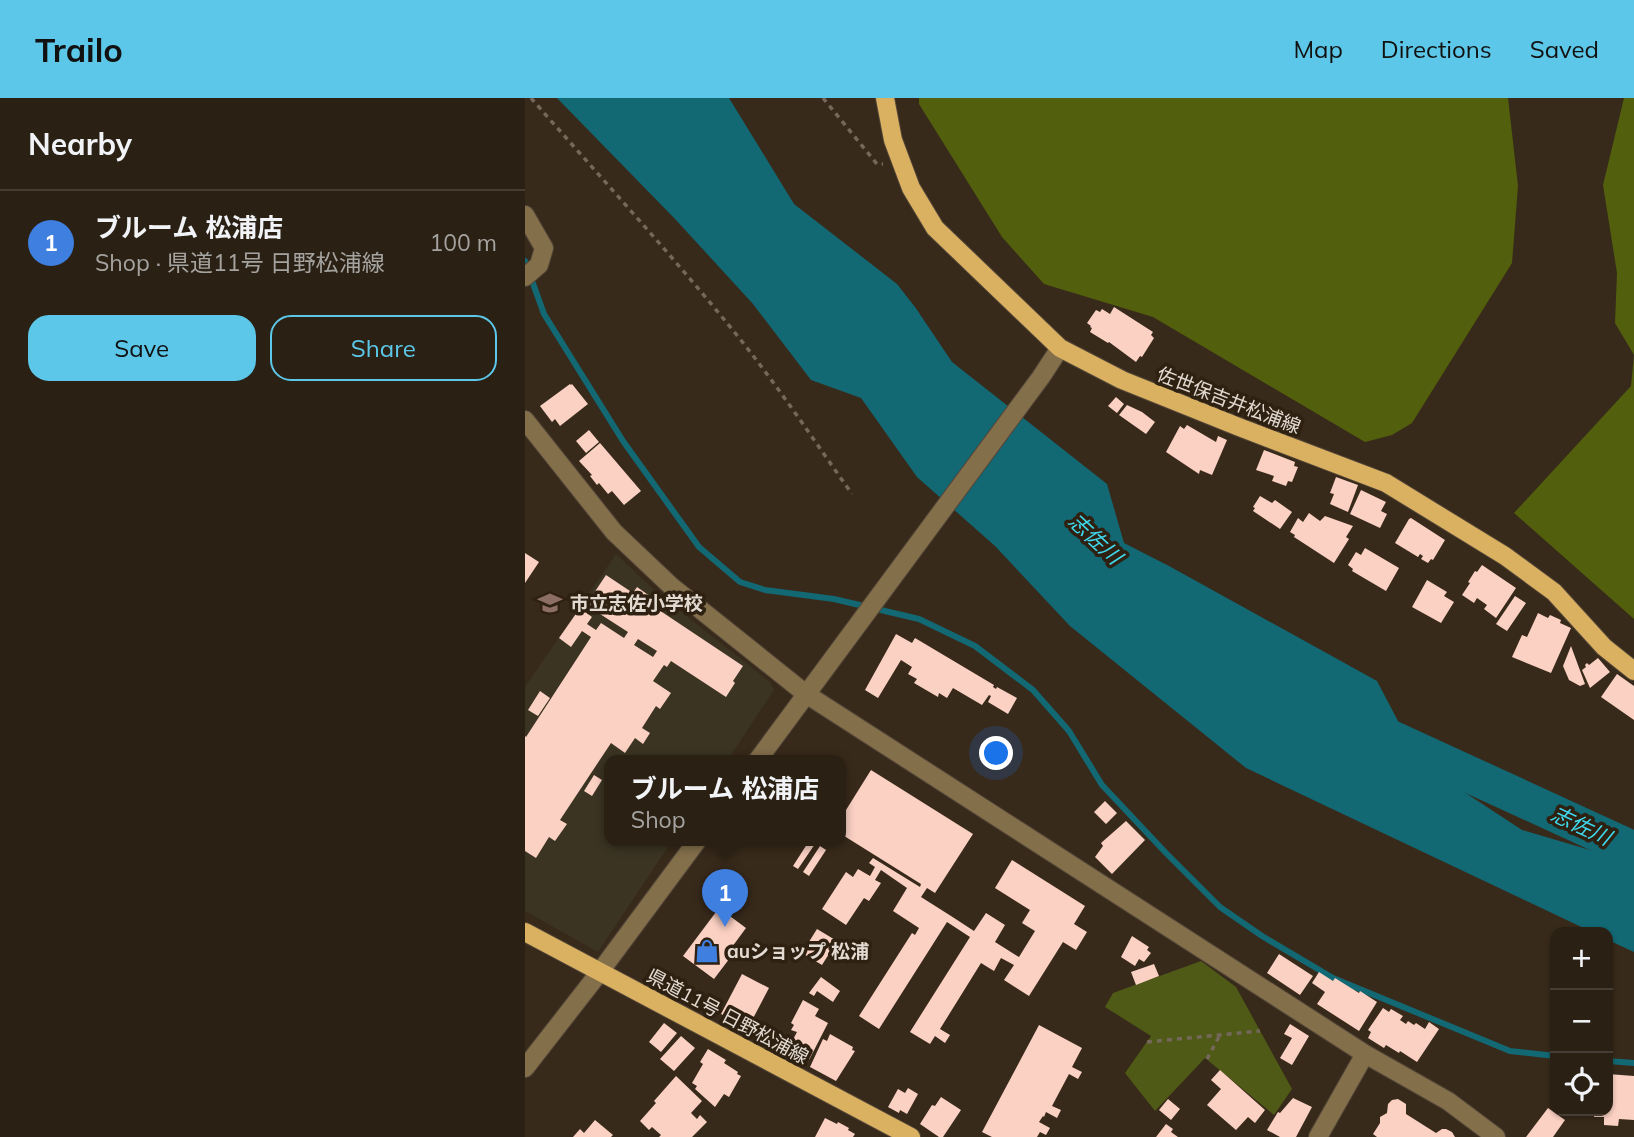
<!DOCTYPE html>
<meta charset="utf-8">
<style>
:root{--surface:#2a2014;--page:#32281d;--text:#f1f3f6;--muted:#a5a3a0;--line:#463e34;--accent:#5cc7e8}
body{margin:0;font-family:Mulish,"Noto Sans JP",sans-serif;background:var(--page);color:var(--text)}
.controls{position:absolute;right:21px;bottom:21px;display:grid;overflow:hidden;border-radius:14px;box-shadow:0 2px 5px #0004}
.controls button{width:63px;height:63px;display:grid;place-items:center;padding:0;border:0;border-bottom:2px solid var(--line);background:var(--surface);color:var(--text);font:35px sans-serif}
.you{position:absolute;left:472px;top:656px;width:24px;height:24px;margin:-18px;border:5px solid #fff;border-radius:50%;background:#1a73e8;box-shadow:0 0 0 10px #1a73e833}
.badge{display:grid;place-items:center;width:46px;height:46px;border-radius:50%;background:var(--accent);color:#fff;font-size:23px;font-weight:700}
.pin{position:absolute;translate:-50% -58px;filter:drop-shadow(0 2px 4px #0008)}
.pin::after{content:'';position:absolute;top:37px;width:24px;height:21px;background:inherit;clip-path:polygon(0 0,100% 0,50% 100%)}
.popup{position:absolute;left:79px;top:657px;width:242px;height:91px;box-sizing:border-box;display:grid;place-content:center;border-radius:14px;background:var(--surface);filter:drop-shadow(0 2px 5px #0005);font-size:23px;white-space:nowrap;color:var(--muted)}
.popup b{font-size:26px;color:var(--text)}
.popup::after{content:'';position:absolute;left:50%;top:100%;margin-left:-14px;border:14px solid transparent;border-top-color:var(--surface)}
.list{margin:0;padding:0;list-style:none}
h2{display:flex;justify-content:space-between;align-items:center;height:91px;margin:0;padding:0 28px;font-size:30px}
h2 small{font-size:23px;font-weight:400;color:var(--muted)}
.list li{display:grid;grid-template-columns:46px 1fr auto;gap:21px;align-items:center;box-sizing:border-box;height:105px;padding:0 28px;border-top:2px solid var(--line)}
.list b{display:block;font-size:26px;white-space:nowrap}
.list p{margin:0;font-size:23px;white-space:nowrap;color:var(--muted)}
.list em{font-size:23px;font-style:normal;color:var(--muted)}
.actions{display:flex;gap:14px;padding:21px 28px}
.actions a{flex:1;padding:16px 0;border:2px solid var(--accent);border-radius:21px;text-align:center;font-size:24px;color:var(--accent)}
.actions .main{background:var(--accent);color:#111}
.icon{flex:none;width:38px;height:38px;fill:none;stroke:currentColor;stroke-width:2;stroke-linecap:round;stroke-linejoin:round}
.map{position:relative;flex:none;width:1109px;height:1039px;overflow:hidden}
header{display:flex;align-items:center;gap:42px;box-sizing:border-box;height:98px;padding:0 35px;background:var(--accent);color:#111}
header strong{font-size:33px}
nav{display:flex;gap:38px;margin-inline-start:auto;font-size:24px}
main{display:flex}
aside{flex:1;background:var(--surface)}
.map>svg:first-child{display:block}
.industrial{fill:#3b3423}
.green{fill:#4e5a15}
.forest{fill:#525f0c}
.water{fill:#126873}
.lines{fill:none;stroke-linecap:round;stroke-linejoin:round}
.stream{stroke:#126873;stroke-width:6}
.river{stroke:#126873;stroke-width:37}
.building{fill:#fbd1c3;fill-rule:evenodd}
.minor-casing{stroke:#534638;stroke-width:20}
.major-casing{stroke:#534638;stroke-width:20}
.path{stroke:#74685b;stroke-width:3.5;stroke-dasharray:5 5;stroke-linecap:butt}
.minor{stroke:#846f4b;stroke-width:18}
.major{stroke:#dab061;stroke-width:18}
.labels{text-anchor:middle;stroke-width:7;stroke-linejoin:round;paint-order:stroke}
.street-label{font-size:19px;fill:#e3dad1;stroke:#2e2112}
.poi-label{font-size:19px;font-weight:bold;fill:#e3dad1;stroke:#2e2112;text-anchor:start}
.water-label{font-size:21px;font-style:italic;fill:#3fd9ee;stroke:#2e2112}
</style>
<header>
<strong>Trailo</strong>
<nav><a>Map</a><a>Directions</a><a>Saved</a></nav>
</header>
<main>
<aside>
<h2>Nearby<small></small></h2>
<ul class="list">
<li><span class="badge" style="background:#3f7fe0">1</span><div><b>ブルーム 松浦店</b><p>Shop · 県道11号 日野松浦線</p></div><em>100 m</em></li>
</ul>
<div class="actions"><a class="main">Save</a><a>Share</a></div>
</aside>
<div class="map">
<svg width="1109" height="1039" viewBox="0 0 1109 1039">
<rect width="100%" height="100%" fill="#382a1b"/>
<path class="industrial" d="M91 456 136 498 245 584 249 592 202 663H85V743H147L73 854 0 813V589Z"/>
<path class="green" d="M676 863 711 889 767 991 749 1017 680 960 630 1013 600 975 626 938 580 909 588 895Z"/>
<path class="forest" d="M394 0H983L993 88 987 165 887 325 867 337 840 344 628 219 519 186 477 139 394 6Z
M1099 0H1109V521L989 415 1106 288 1109 257 1090 225 1092 175 1078 87Z"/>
<path class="water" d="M32 0H204L269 106 372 186 390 209 427 264 582 386 599 445 644 468 852 583 895 665 997 732 1109 765V854L1083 842V834H1067L721 670 545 528 470 448 392 379 336 300 286 282 228 206 151 122Z"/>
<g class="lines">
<path class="stream" d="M0 163 19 216 98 343 174 449 215 484 240 492 309 501 394 521 450 548 508 592 544 633 577 687 641 755 695 809 737 838 808 880 985 953 1030 958
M1083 963 1109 965"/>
<path class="river" d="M841 629 1109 752"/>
</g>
<path class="building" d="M589 209 628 234 626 237 629 240 617 259 615 258 611 264 584 244 583 245 565 234 567 230 565 229 566 228 562 225 571 212 575 214 577 211 585 216Z
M45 286 46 287 47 286 63 306 35 328 30 321 27 324 15 308Z
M591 299 599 306 592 315 583 308Z
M602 307 617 314 630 324 621 336 594 317Z
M662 327 691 344 693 338 702 342 687 377 675 372 674 376 641 354 655 328 659 331Z
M64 332 74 344 61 355 51 343Z
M75 345 116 393 99 407 87 393 83 396 74 385 72 387 65 378 67 377 54 363Z
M739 352 770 364 769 368 773 369 767 384 763 383 761 388 747 383 749 378 731 372Z
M811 379 833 387 823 414 805 406 809 396 805 395Z
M836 392 861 404 856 413 862 416 855 430 825 416Z
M735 398 747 405 750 402 767 414 755 431 728 413 730 410 728 409Z
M784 415 795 423 800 418 828 428 821 439 824 441 809 465 769 439 770 437 765 434 773 420 778 424Z
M886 420 920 442 908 462 906 461 903 465 896 461 898 458 895 456 893 459 870 445 884 421Z
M840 450 874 470 861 493 827 473 828 471 823 467 831 454 836 457Z
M0 455 14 464 0 485Z
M957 467 991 490 971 520 959 511 962 507 952 500 949 505 937 497 945 485 943 484 950 473 952 474Z
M81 477 108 495 112 489 129 501 125 506 218 568 208 583 210 585 201 599 146 563 142 569 139 567 128 583 146 595 135 611 131 608 117 630 125 635 118 646 110 640 100 655 86 645 35 722 42 726 30 743 24 739 11 760 0 753V638L1 639 66 539 57 533 46 549 34 540 55 510 67 519 62 526 71 532 76 525 99 540 103 534 61 507ZM113 541 132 553 128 559 109 547Z
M902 482 922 494 919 498 929 504 916 525 887 509Z
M990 498 1001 505 982 533 971 526Z
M1013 515 1023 520 1025 517 1036 522 1035 525 1046 530 1026 575 987 559 997 537 1002 539Z
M371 536 387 545 390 540 469 587 468 589 471 591 472 589 492 600 483 616 463 604 466 598 464 597 457 607 428 590 422 600 414 595 413 599 389 585 392 581 383 576 387 569 376 562 353 600 340 592Z
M1046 548 1060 586 1055 588 1044 582 1038 568Z
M1073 560 1085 574 1065 590 1057 572 1061 569 1060 567 1062 565 1064 567Z
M1092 576 1109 588V622L1076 599Z
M15 593 25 600 13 618 3 612Z
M346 672 448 736 410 795 402 790 396 799 426 818 449 833 461 815 480 827 470 844 494 859 510 833 497 825 505 812 470 790 487 762 560 808 549 826 562 834 551 852 538 844 504 898 479 882 489 867 476 860 469 873 456 865 415 931 425 937 420 945 410 938 405 946 385 934 445 839 422 824 354 931 334 918 387 835 390 837 394 830 368 813 382 790 356 772 350 782 356 785 344 803 339 800 321 827 297 811 321 774 328 779 333 771 345 778 350 769 344 765 348 760 395 789 396 786 316 736V720Z
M69 677 77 682 67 698 59 693Z
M580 703 592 715 581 726 569 714Z
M601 723 620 742 587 776 570 759 578 748 576 745Z
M284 743 290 746 273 771 268 768Z
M295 748 301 752 284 778 278 774Z
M194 810 221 830 207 849 211 852 189 881 158 858Z
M292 831 312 843 297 867 277 855Z
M607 838 624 849 622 852 626 855 619 864 614 861 610 868 596 859Z
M754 856 788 878 775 897 742 875Z
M629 866 634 878 611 887 606 874Z
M794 874 808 883 810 880 834 895 835 893 852 904 834 933 792 906 800 894 787 885Z
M217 876 244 890 223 930 196 916Z
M296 879 315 893 308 904 292 893 289 898 284 895Z
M278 902 294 911 290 918 303 925 283 964 262 953 272 934 266 932 269 927 266 925Z
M858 910 864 914 866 911 878 918 875 922 881 926 883 923 889 927 891 925 900 931 904 924 914 931 892 964 875 953 874 955 861 947 859 950 843 940 846 934 843 932Z
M139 925 152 935 136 954 124 944Z
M765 926 784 938 767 967 755 960 767 940 759 936Z
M514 927 557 950 547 969 557 974 553 981 544 976 527 1008 536 1012 532 1020 521 1014 519 1019 518 1018 514 1024 525 1030 521 1037 515 1034 512 1039H467L457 1034Z
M305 936 328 949 327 952 330 953 311 983 285 969 298 941 302 943Z
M156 938 170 950 149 973 135 961Z
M183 951 201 962 199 965 213 974 212 976 216 978 204 999 199 996 190 1009 170 991 172 988 167 985 178 966 175 964Z
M695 972 740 1012 730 1025 723 1019 711 1032 682 1007 696 991 686 982Z
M1083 976 1109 978V1022L1094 1021 1093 1028 1079 1027V1019H1069L1070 1013H1083Z
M151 978 177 1003 166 1015 172 1021 175 1017 182 1024 167 1039H134L136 1037 127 1029 124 1032 115 1023 131 1005 129 1003Z
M383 990 393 996 382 1016 375 1012 374 1015 363 1009 373 991 380 995Z
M416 999 436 1012 418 1039H414L395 1026 407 1007 410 1008Z
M768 1000 787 1009 771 1039H755L742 1032 753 1014 755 1015Z
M643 1001 655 1011 646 1022 634 1012Z
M873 1001 881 1006V1016L911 1035 917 1031H921L927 1034 930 1039H852L848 1036 855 1025V1019L862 1015 863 1006 867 1002Z
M1023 1010 1040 1022 1028 1039H1001Z
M300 1020 312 1026 313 1024 324 1030 323 1032 330 1036 328 1039H290Z
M70 1022 88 1037 86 1039H48L55 1031 59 1035Z
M641 1026 648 1031 646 1034 653 1039H631Z"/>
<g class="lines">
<g class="minor-casing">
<path id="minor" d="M0 117 19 150 14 167 0 179
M0 322 89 434 146 488 281 596 840 956 793 1039
M232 663 516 279 535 250
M840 956 923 1003 971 1039
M0 970 74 875 172 743"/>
</g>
<g class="major-casing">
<path id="major" d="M360 0 368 42 386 90 410 130 535 250 597 282 714 329 861 385 980 458 1029 494 1079 549 1109 573
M0 834 386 1039"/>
</g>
<path class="path" d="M6 0C76 80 148 158 215 241 255 291 290 344 327 396
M298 0 352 66H358
M622 944 735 933
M682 961 695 937"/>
<use href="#minor" class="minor"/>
<use href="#major" class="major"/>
</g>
<defs>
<g id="school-bare" transform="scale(1.89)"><path d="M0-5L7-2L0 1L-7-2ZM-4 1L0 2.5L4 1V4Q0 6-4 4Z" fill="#8d6e63" stroke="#2e2112" stroke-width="2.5" paint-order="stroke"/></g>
<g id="shop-bare" transform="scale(1.89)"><path d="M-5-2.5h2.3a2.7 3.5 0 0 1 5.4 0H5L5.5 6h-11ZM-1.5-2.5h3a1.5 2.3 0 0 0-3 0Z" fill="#3f7fe0" stroke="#2e2112" stroke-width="2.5" paint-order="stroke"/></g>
</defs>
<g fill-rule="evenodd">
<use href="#school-bare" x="25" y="505"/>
<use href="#shop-bare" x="182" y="853"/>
</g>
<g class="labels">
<g class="street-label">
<text transform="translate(704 302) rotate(21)" y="7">佐世保吉井松浦線</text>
<text transform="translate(203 918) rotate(28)" y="7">県道11号 日野松浦線</text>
</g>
<g class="poi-label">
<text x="45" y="512">市立志佐小学校</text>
<text x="202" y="860">auショップ 松浦</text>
</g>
<g class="water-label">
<text transform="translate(570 441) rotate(43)" y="7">志佐川</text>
<text transform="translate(1056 728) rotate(25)" y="7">志佐川</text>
</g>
</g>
</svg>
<div class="controls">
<button>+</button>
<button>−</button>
<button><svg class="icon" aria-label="locate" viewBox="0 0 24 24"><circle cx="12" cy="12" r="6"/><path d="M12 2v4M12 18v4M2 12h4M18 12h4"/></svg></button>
</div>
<div class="you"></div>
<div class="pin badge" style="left:200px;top:829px;background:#3f7fe0">1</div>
<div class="popup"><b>ブルーム 松浦店</b>Shop</div>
</div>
</main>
